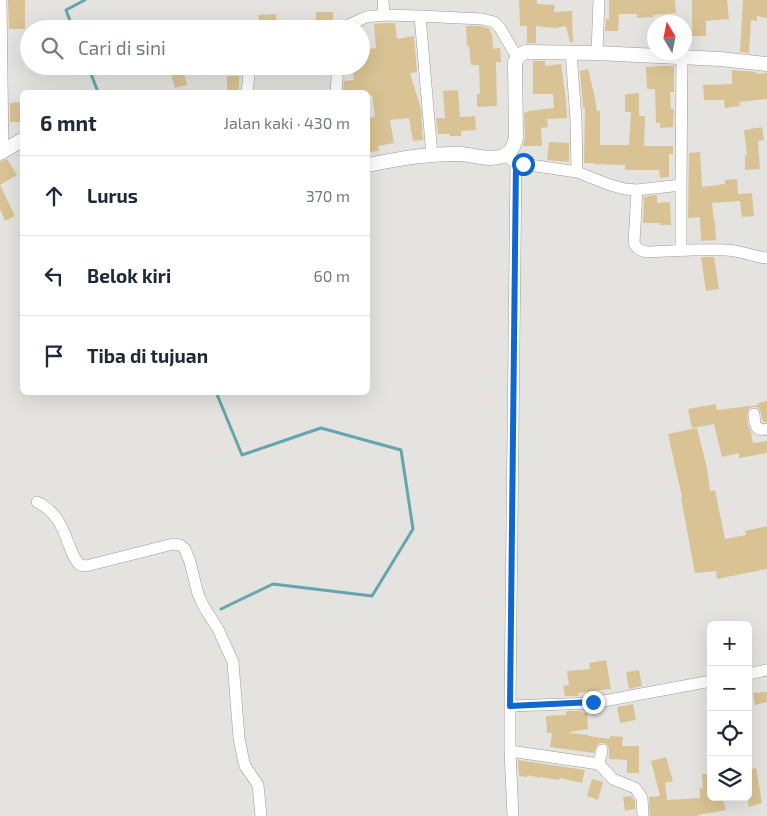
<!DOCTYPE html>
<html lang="id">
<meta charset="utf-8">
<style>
:root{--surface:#fff;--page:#f2f2f3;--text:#1f2937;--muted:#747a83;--line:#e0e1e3}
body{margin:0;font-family:"Exo 2",sans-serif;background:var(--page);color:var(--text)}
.controls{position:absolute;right:15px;bottom:15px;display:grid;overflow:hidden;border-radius:8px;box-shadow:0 5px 20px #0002}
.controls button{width:45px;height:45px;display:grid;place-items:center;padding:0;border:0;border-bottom:1px solid var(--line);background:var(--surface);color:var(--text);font:25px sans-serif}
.compass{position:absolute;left:647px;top:15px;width:45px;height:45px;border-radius:50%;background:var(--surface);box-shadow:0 5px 20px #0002;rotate:350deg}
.stop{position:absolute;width:15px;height:15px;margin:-11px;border:4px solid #0f68d1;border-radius:50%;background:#fff}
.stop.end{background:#0f68d1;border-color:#fff;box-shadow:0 1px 5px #0008}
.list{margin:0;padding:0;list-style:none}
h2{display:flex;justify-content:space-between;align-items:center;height:65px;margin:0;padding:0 20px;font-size:21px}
h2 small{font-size:16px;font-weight:400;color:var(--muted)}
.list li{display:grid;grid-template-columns:32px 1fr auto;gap:15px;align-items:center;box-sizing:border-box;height:80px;padding:0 20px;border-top:1px solid var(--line)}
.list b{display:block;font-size:19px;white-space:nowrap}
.list em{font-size:16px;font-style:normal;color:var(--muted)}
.icon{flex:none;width:28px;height:28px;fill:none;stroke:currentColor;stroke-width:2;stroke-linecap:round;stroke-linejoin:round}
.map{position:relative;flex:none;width:767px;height:816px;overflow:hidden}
.search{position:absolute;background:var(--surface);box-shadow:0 5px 20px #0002;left:20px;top:20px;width:350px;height:55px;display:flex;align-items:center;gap:12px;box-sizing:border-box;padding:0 18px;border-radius:28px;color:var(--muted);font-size:19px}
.panel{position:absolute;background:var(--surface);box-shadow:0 5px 20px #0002;left:20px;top:90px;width:350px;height:305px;border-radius:8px}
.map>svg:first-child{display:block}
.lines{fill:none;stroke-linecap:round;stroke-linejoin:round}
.stream{stroke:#65a5ae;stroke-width:3}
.building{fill:#d9c394}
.minor-casing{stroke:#9d9b97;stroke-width:12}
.tertiary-casing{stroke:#9d9b97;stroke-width:15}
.minor{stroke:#fff;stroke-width:11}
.tertiary{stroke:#fff;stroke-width:14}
.route{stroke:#0f68d1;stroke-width:6}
</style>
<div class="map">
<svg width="767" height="816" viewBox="0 0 767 816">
<rect width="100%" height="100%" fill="#e5e3df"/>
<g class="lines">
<path class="stream" d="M73 29 66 10 85 0
M88 66 98 92
M216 392 242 455 321 428 401 450 413 529 372 596 273 584 221 609"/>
</g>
<path class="building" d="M8 0H25V29H9Z
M519 0H537V4L555 5 554 12 572 11 573 42H570L566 26 555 28 536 26V43H527V26H520Z
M609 0H675L676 13 653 15V17L637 18V14H619L618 31H605L606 19H609Z
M692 0H727L729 19 706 21V36H692Z
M743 0H767V18L757 16V21L751 20 749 53 740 52Z
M316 12H333V29H315Z
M276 14 277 29H262V23L259 20 258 15Z
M384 23H395L397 39 414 36 417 72 410 73 421 109 423 140 413 141 409 118 390 120 394 143 378 146 379 151 369 152 368 142V118L375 117 372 95 368 96V92H343L344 81 354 80 352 66H361V50L376 48 374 24Z
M466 26H481L490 29V33H492L493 49 500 48 501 62H496L497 106 477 107V94H480L479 65H471L469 46H467Z
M533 61H545V66L561 64 566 100 567 118 547 119 548 127 541 128 542 146H523L525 138 524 113 528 112V111L554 108 553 94H533Z
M169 66H182L187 85 175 88Z
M662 66H674V92H670L671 109H674L673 127 660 128V123H656L655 89H647L646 67Z
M588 69 594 93 597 111H600V145H629L631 112H625V94L639 93V116H645L644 146H673V154H669V177L660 178 659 170H625V165L594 164V163H584L585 107 583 108 580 71Z
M732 70 756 72V74L767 73V99L739 102 740 106 725 108 724 100H704L703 85 732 84Z
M227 76H239V92H227Z
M458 90 460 117 475 116 476 130 461 131V136H450V134H438L436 118H445L443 91Z
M22 102V122H10V103Z
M762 127 764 140 758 141 760 169 745 170V155H747L744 130Z
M549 142 569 143V162L547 160Z
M700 152 702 187 725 184V180L737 179 738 194 752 193 754 216 742 217 740 201 712 203 714 221H715L716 240 701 241 700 217 688 218 689 153Z
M7 159 17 175 0 185 15 216 5 221 0 209V162Z
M657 195V203L670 202 671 225H660V223H643L644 197Z
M701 257H714L719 289 706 291Z
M767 401V422H763L760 410 757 407H753L749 408 747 415 748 425 751 432 753 443 767 441V453L739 458V453L722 457 714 424 692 428 688 409 716 404 717 410 758 405V403Z
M697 428 707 468 710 491 715 490 725 539 746 535 745 531 767 526V569L717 579 716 571 695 573 681 498 682 497 668 434Z
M606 660 611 689 578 693 579 696H565L563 686 569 685 567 671 590 669 589 663Z
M639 670 642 686 629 689 626 672Z
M767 692V702L755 705 753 693Z
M633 704 636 720 620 723 617 707Z
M568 711H581L582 713H587L588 729 570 732V733L588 735V736L610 739V736L623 737 622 746H639V773H627V760L609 759V748L607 745 604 743H600L597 745 594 753 550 747 552 733H547L546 716 566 715V712Z
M666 757 673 781 665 783 667 800 700 798V788L703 789 702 774H711V797H722L726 810 698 815V816H650L649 797 660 796 651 761Z
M518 760 585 770 582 783 560 778 559 780 540 777V778L527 775V777L519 776Z
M756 768 762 803 749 807 747 797H748V770Z
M592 779 603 782 598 800 587 796Z
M631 796 635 801V809L625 811 623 797Z"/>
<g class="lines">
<g class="minor-casing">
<path id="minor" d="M1 0 3 151
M383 0 384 15
M420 16 432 155
M255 29V26
M347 29 349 25 366 17 384 15 420 16 482 19 494 22 500 28 517 57
M571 52 576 120 577 172
M597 53 599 0
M247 92 250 66
M336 92 338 66
M510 159 523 164 577 172 610 185 625 189 637 190 634 243C637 249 640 251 647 252 673 251 699 249 725 250 740 250 753 257 767 258
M681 185 682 58
M637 190 681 185V251
M754 414C755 423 754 432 767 429
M37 502C56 511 62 526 69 545 72 553 74 559 80 565L86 566 173 544 180 545 185 549 190 562 198 594 204 607 218 629 233 662 239 738 243 758 245 766 258 785 261 816
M748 674 767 670
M510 706 593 703 711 681
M602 750 599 764 613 779 635 788 642 798 643 816
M510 751 599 764
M513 816 510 751V706L516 162"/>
</g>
<g class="tertiary-casing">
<path id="tertiary" d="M0 153 22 140
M368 165C398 159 429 153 461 154 474 155 490 161 503 156 512 152 514 146 516 138L515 62C518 56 520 54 526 52L597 53 720 59 767 64"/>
</g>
<use href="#minor" class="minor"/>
<use href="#tertiary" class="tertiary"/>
</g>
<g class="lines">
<path class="route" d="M523 164 516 162 510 706 593 702"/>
</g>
</svg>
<div class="controls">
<button>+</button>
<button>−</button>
<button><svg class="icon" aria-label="locate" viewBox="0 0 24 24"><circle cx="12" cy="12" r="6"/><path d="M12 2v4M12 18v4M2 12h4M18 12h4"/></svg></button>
<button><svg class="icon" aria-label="layers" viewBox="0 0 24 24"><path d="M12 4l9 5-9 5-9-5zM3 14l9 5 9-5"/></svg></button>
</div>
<svg class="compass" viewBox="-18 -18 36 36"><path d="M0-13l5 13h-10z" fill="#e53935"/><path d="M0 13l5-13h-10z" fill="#747a83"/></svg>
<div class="stop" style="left:523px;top:164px"></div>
<div class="stop end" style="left:593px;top:702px"></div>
<div class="search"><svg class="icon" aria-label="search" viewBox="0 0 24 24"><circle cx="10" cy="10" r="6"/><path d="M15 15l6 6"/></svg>Cari di sini</div>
<section class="panel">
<h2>6 mnt<small>Jalan kaki · 430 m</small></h2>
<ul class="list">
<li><svg class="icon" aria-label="ahead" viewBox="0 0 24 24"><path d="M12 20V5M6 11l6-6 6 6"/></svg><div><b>Lurus</b></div><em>370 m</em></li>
<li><svg class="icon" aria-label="left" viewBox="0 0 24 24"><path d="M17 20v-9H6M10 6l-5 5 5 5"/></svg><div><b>Belok kiri</b></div><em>60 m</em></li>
<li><svg class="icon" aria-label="arrive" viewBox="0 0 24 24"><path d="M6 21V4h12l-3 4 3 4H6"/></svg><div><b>Tiba di tujuan</b></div></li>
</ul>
</section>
</div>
